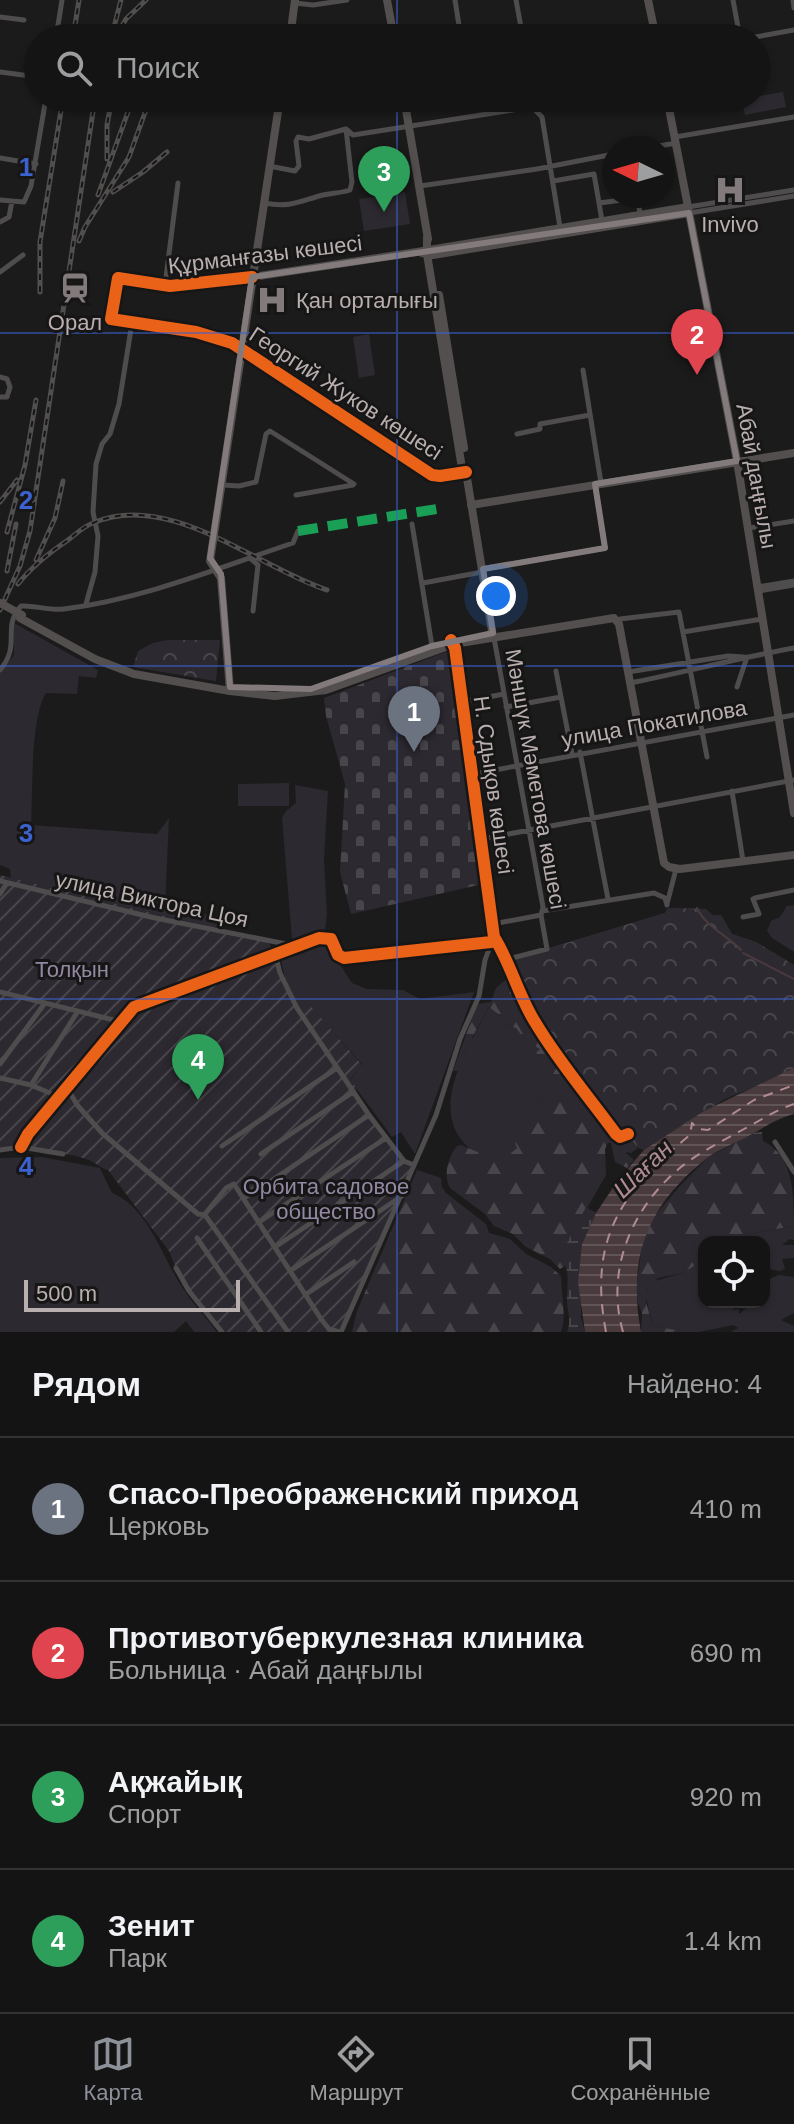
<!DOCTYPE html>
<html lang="ru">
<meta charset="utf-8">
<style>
:root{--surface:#151414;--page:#222122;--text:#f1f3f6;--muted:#9d9ea0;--line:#343334;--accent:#8c9099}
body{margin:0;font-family:Arial,sans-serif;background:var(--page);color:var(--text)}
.controls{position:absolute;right:24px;bottom:24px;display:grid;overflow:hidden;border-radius:16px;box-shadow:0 2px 6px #0004}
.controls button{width:72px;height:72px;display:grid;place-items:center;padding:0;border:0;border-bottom:2px solid var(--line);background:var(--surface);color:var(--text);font:40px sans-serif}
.compass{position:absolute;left:602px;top:136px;width:72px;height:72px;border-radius:50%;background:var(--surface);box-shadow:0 2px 6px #0004;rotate:275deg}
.scale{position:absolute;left:24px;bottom:20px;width:216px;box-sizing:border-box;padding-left:8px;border:4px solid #baafaf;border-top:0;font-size:22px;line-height:28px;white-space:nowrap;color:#baafaf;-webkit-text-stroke:6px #171616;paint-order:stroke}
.you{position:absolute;left:496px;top:596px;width:28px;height:28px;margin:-20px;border:6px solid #fff;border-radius:50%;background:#1a73e8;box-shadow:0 0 0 12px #1a73e833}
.badge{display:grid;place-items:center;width:52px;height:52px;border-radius:50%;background:var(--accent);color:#fff;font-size:26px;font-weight:700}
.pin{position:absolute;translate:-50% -66px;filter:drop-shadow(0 2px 4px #0008)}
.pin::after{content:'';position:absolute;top:42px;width:28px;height:24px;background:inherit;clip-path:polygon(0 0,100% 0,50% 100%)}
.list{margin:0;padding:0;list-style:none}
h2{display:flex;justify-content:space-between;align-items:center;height:104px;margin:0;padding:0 32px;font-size:34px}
h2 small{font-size:26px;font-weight:400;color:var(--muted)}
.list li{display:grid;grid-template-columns:52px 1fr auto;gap:24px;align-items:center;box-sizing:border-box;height:144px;padding:0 32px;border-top:2px solid var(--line)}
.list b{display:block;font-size:30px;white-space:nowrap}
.list p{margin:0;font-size:26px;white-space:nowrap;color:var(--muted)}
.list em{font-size:26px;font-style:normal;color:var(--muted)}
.icon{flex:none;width:44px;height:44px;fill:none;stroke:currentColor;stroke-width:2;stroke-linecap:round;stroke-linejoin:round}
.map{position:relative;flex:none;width:794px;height:1332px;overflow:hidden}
.search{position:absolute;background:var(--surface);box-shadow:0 2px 6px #0004;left:24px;right:24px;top:24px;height:88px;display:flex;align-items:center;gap:20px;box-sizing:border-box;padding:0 28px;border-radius:44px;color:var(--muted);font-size:30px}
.sheet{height:680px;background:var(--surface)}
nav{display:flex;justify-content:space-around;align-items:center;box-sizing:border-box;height:112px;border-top:2px solid var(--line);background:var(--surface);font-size:22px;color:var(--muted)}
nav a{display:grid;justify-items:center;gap:4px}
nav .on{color:var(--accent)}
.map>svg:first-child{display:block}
.grass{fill:#2c2930}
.forest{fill:url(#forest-firs)}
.wetland{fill:url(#wetland-marsh)}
.cemetery{fill:url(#cemetery-stones)}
.park{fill:url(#park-crowns)}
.garden{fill:url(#garden-furrows)}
.water{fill:url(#water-rules)}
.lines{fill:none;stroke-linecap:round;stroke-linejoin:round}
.stream{stroke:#483a3d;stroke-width:2}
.ferry{stroke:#b08b92;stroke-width:2;stroke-dasharray:10 8;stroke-linecap:butt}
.minor{stroke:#4e4c4c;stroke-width:5}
.major{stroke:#524f4e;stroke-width:8}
.rail-casing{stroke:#514e4e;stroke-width:5}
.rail{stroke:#171616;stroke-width:2;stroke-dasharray:6;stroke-linecap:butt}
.major-bridge{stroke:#524f4e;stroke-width:8}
.quiet{stroke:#1a9f57;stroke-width:10;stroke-dasharray:20 10;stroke-linecap:butt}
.cycleway-casing{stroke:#171616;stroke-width:17}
.cycleway{stroke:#ea6118;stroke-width:12}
.marked{fill:none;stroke:#837b7b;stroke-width:6;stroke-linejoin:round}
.grid{fill:none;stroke:#3c61d0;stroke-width:2;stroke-opacity:0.55}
.labels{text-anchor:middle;stroke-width:6;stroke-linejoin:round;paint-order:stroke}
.poi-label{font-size:22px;fill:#baafaf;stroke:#171616}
.street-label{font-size:22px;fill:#baafaf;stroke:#171616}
.park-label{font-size:22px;fill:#9388a3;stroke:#171616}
.water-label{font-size:24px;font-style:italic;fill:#b08b92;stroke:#171616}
.grid-label{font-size:26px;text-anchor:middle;font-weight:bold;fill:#3c61d0;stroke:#171616;stroke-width:6;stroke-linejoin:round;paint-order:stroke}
</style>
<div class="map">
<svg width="794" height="1332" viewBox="0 0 794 1332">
<defs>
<pattern id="forest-firs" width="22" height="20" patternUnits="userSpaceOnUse" patternTransform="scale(2)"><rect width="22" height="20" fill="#2c2930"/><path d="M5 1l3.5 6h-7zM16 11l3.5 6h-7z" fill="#48464b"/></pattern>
<pattern id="wetland-marsh" width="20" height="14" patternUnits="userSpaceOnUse" patternTransform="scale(2)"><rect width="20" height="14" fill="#2c2930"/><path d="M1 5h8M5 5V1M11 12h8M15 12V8" fill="none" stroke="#48464b"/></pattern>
<pattern id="cemetery-stones" width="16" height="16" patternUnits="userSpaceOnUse" patternTransform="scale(2)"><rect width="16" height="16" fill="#2c2930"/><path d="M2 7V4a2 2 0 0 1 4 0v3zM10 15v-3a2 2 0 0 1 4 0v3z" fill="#48464b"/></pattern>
<pattern id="park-crowns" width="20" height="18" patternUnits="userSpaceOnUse" patternTransform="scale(2)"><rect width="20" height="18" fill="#2c2930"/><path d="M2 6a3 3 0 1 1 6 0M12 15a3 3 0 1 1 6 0" fill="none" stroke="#48464b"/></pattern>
<pattern id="garden-furrows" width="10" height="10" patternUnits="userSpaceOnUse" patternTransform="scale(2)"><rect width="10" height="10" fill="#2c2930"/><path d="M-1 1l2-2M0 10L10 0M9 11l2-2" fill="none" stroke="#48464b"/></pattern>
<pattern id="water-rules" width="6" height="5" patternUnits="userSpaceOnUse" patternTransform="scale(2)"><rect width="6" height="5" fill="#483a3d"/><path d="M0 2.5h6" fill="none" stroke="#605456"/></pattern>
</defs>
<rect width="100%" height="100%" fill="#1c1b1b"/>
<path class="grass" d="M783 92 786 107 745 115 742 99Z
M405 192 410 224 364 231 359 199Z
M369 334 375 375 359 378 353 337Z
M14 623 98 670 96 678 79 676 77 694 46 693C30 719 33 792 31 825L157 834 169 818 165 907 220 917 218 927H209L11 878 10 869 0 865V673L14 655Z
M289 783V806H238V784Z
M295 785 328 791 324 859 327 915 325 929 292 939 282 818 286 811 296 803Z
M794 905V952L772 938 767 931 771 921 780 917 787 906Z
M316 943 328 946 352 983 367 989 403 990 420 999 474 992 415 1154 401 1132 392 1137 350 1080 363 1065 307 1003 299 1007 285 979 280 955Z
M489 1007 502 1017 507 1026 516 1028C524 1037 535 1041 540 1049 548 1061 553 1077 559 1091L544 1098 525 1115 524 1133 508 1165C496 1160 478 1156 468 1147 426 1108 470 1046 489 1007Z
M42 1157 100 1168 112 1193C148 1207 162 1257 182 1287 192 1303 206 1317 217 1332H194L186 1321 174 1332H0V1158Z
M794 1226V1240L790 1239 782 1245H794V1258L782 1259 785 1269 780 1271 769 1269 764 1273V1255L769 1253 768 1244 764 1242H732L754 1233Z
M704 1260V1284L701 1291 704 1293V1302H736L733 1310 739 1309V1314L754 1302H764V1281L779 1275 794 1277V1313L781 1320 794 1326V1332H731L738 1328 734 1325 699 1332H673L675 1330 653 1326 645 1294 651 1282 683 1273Z"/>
<path class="forest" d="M668 908 706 909 712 915H721L732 934 756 942 794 965 623 1135 616 1134 612 1139 616 1138 620 1142 628 1137 638 1148 631 1153 625 1152 634 1160 627 1168 615 1162 611 1143H608L605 1149 606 1175 567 1243H545L565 1261 567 1265 560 1269 550 1259 526 1247 513 1234 494 1226 485 1214 450 1188C443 1175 448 1157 457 1146L461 1145 508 1165V1156L517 1148 514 1140 524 1132V1115L544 1098 559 1090 543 1075 539 1065 545 1059 536 1053 540 1049 526 1041 516 1028 507 1026 502 1017 489 1007 472 1038 485 1037V1044L473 1055 466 1051 458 1071H453L477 1004 491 1002 496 988 511 975 510 960 665 913Z
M762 1132 763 1141C794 1156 794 1196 794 1226L754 1233 732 1242H704V1260L683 1273 658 1278 647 1289 646 1302 653 1326 676 1330 673 1332H641L642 1313 635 1296 643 1238 652 1219 679 1187 708 1157 754 1133Z
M417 1170 441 1178 442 1187 446 1193 486 1224 489 1233 510 1239 526 1254 551 1267 561 1276C561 1295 567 1315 561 1332H352L357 1311Z"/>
<path class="wetland" d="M586 1207 596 1213 582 1244 581 1318 585 1332H567C572 1319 567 1312 567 1299 568 1263 571 1268 544 1242L567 1243Z"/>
<path class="cemetery" d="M451 650 483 884 351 914 340 872 345 784 326 716 324 698Z"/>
<path class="park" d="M167 640H220L216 681 133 667 138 651 153 643Z
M668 908 706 909 712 915H721L732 934 756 942 794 965V1068L788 1073 725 1099 644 1150 638 1148 595 1096 532 1009 510 960 665 913Z"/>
<path class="garden" d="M0 875 269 942 280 973 299 1007 307 1002 363 1066 350 1079 357 1089 354 1091 404 1161 414 1165 341 1332H219L183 1286 169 1251 108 1170C100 1168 98 1164 91 1161 68 1151 25 1149 0 1151Z"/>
<path class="water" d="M794 1068V1114C775 1119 762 1129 745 1138 733 1144 718 1150 707 1158 647 1206 627 1257 641 1332H585L578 1282 582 1244 596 1213 618 1180 644 1150 704 1111Z"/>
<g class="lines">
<path class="stream" d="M697 908C705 926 728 936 741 950
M743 953 794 979"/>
<path class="ferry" d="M606 1332C588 1239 621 1192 690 1135L692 1123 698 1129 708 1130 754 1100 794 1085
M623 1332C605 1270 632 1207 681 1167 701 1151 723 1141 744 1129 761 1120 776 1110 794 1104"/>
<path class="minor" d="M455 0 461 38
M516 0 523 38
M733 0 740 38
M793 0 794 8
M295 3 313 5 347 0
M0 17 24 20
M56 38 62 0
M750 38 794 30
M0 72 38 77
M531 98 532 107 542 117 560 227
M675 137 794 117
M648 148 676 143
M0 158 36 164
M269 166 295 171 299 166 296 141 298 137 309 139 346 129 353 135 532 107
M553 181 594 174 599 203 638 198 640 215
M420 186 537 169 614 154
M0 200 24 202 31 186 46 98
M264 203C291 208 300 201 323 195 332 193 341 193 350 190L352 182 346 129
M599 203 602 221
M688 207 794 190
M689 213 794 196
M0 222 9 217 12 201
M0 272 23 255
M252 277 170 286 118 278 111 319 196 332 232 343 432 475 440 476 465 473
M165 285 178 183
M583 370 601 483
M0 377 7 379 10 387 7 397H0
M517 434 540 429V424L590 415
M223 485 239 486 256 482 266 434 270 431 354 484
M296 495 353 485
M412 524 432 646
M749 528 794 521
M250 558 258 565 253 611
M423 583 477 573 488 568 605 548 595 485
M757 587 794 581
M759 591 794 585
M86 604 95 572 98 536 93 512 96 464 102 444 110 434 119 404 132 323
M620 619 679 612 707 757
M683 632 762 619
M494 638 543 907 541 915 547 949 508 959
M451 640 455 648 494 937C511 964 518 995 535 1022 558 1061 589 1097 616 1134L620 1137 628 1134
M0 670C22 644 1 628 21 606 35 605 49 611 64 609 143 599 218 568 293 543L298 531
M556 671 572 754
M628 672 728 656 744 657
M630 683C685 672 739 658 794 648
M737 687 747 657
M462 702 504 694
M506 707 561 697
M580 752 608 899
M473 774 794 715
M732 791 743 861
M482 839 794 780
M0 881 155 918 296 946
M0 894 7 883
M667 904 676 869
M542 911 654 893 665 898 667 905
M743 917 759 914 753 899 755 898 794 890
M493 924 541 915
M275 953 280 973 297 1008 369 1115 404 1161 414 1165
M0 992 122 1022
M0 1064 45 1003
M0 1078 31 1085 59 1097
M31 1085 78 1011
M67 1088 78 1106 103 1134 198 1214 205 1215 288 1332
M775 1142 794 1172
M222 1146 337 1068
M21 1147 28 1134 134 1007 319 938 331 939 338 955 344 958 491 942
M0 1150 21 1147 63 1154
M261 1154 353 1092
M271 1181 369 1115
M244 1198 258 1189
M205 1214 226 1188 234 1184 321 1319 329 1329 339 1332
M259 1222 386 1138
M197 1238 261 1332
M275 1247 404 1161
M176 1268 189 1291 222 1332
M290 1271 402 1196
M305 1295 354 1262
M341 1332 436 1115 460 1039 479 996 485 960 492 941"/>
<path class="major" d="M387 0 394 38
M648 0 656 38
M290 38 295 0
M404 98 428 239
M667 98 737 461 794 813
M427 237V254L462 468 466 472 493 637
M422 253 433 255 689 213
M252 277 417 252 688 207
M439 295 464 448
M471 505 794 453
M20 618 95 659 134 674 230 691 275 696 326 690 454 644 614 618 619 624 664 863 669 867 680 869 794 855
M230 691 221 578 210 561 280 98"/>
<g class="rail-casing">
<path id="rail" d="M113 31 121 0
M73 38 79 0
M115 38 126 19 146 0
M139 38 141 34
M107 159V125L112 98
M113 192 143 172 167 152
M98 195 133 98
M79 241 85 227 129 157 147 107
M40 292V242L63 98
M0 502 17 480
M7 532 25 465 36 400
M36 560 55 518 63 481
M7 571 16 524
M18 584C32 566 49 553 68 540 76 534 84 526 93 523 169 490 257 567 327 590
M0 610 20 566 30 531 95 98"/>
</g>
<use href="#rail" class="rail"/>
<path class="major-bridge" d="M0 603 22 615"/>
<path class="quiet" d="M298 531 437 509"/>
<g class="cycleway-casing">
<path id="cycleway" d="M252 277 170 286 118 278 111 319 196 332 232 343 432 475 440 476 466 472
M451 640 455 648 494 937C511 964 518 995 535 1022 558 1061 589 1097 616 1134L620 1137 628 1134
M21 1147 28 1134 134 1007 319 938 331 939 338 955 344 958 491 942"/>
</g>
<use href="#cycleway" class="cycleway"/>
</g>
<path class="marked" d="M689 213 737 461 595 484 605 548 483 569 493 633 432 646 311 689 230 687 221 574 210 558 252 277Z"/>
<path class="grid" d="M397 0V38M397 98V1332M0 333H794M0 666H794M0 999H794"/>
<defs>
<g id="hospital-bare" transform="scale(2.4)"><path d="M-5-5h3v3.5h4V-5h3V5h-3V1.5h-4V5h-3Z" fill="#837b7b" stroke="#171616" stroke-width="2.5" paint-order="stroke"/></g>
<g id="station-bare" transform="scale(2.4)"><path d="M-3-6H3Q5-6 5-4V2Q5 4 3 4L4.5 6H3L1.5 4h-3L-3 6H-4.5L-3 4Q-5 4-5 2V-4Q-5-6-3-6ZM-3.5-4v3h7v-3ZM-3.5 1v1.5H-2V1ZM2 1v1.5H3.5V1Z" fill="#837b7b" stroke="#171616" stroke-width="2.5" paint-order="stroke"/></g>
</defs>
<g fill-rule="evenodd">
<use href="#hospital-bare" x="730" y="190"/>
<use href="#station-bare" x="75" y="288"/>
<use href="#hospital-bare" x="272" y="300"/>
</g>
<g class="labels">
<g class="poi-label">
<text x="730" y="232">Invivo</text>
<text x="296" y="308" text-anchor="start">Қан орталығы</text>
<text x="75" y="330">Орал</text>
</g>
<g class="street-label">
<text transform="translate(265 254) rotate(-7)" y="8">Құрманғазы көшесі</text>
<text transform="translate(346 393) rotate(33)" y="8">Георгий Жуков көшесі</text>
<text transform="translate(757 476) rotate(80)" y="8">Абай даңғылы</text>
<text transform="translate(654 723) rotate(-10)" y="8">улица Покатилова</text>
<text transform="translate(536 779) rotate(80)" y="8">Мәншүк Мәметова көшесі</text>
<text transform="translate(494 785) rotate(82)" y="8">Н. Сдықов көшесі</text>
<text transform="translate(152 899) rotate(12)" y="8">улица Виктора Цоя</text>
</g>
<g class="park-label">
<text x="72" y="977">Толқын</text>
<text x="326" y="1194">Орбита садовое<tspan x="326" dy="25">общество</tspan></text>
</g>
<g class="water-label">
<text transform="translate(643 1169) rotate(-44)" y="8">Шаған</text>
</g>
</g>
<g class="grid-label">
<text x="26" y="176">1</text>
<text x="26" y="509">2</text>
<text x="26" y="842">3</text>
<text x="26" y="1175">4</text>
</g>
</svg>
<div class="controls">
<button><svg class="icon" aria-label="locate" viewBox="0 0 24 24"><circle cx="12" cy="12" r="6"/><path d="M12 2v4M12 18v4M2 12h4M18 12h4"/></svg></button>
</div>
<svg class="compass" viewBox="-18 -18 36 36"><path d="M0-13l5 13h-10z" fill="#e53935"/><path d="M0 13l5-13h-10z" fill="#9d9ea0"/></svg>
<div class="scale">500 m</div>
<div class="you"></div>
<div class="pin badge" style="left:414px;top:752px;background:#6b7280">1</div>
<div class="pin badge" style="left:697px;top:375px;background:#e0444e">2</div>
<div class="pin badge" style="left:384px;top:212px;background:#2e9e5b">3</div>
<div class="pin badge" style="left:198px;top:1100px;background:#2e9e5b">4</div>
<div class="search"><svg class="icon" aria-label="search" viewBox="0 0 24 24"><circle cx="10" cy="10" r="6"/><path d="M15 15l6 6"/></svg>Поиск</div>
</div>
<section class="sheet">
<h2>Рядом<small>Найдено: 4</small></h2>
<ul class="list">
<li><span class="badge" style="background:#6b7280">1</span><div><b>Спасо-Преображенский приход</b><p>Церковь</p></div><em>410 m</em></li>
<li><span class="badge" style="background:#e0444e">2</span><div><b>Противотуберкулезная клиника</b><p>Больница · Абай даңғылы</p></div><em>690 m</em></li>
<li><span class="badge" style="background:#2e9e5b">3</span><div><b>Ақжайық</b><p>Спорт</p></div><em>920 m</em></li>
<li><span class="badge" style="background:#2e9e5b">4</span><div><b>Зенит</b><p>Парк</p></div><em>1.4 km</em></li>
</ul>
</section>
<nav>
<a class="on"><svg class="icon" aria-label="map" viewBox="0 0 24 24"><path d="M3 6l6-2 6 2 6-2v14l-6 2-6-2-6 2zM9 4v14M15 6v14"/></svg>Карта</a>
<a><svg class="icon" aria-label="directions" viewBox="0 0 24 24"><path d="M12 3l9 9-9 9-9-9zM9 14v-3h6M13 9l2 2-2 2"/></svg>Маршрут</a>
<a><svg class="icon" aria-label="saved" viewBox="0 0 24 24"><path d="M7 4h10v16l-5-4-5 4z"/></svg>Сохранённые</a>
</nav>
